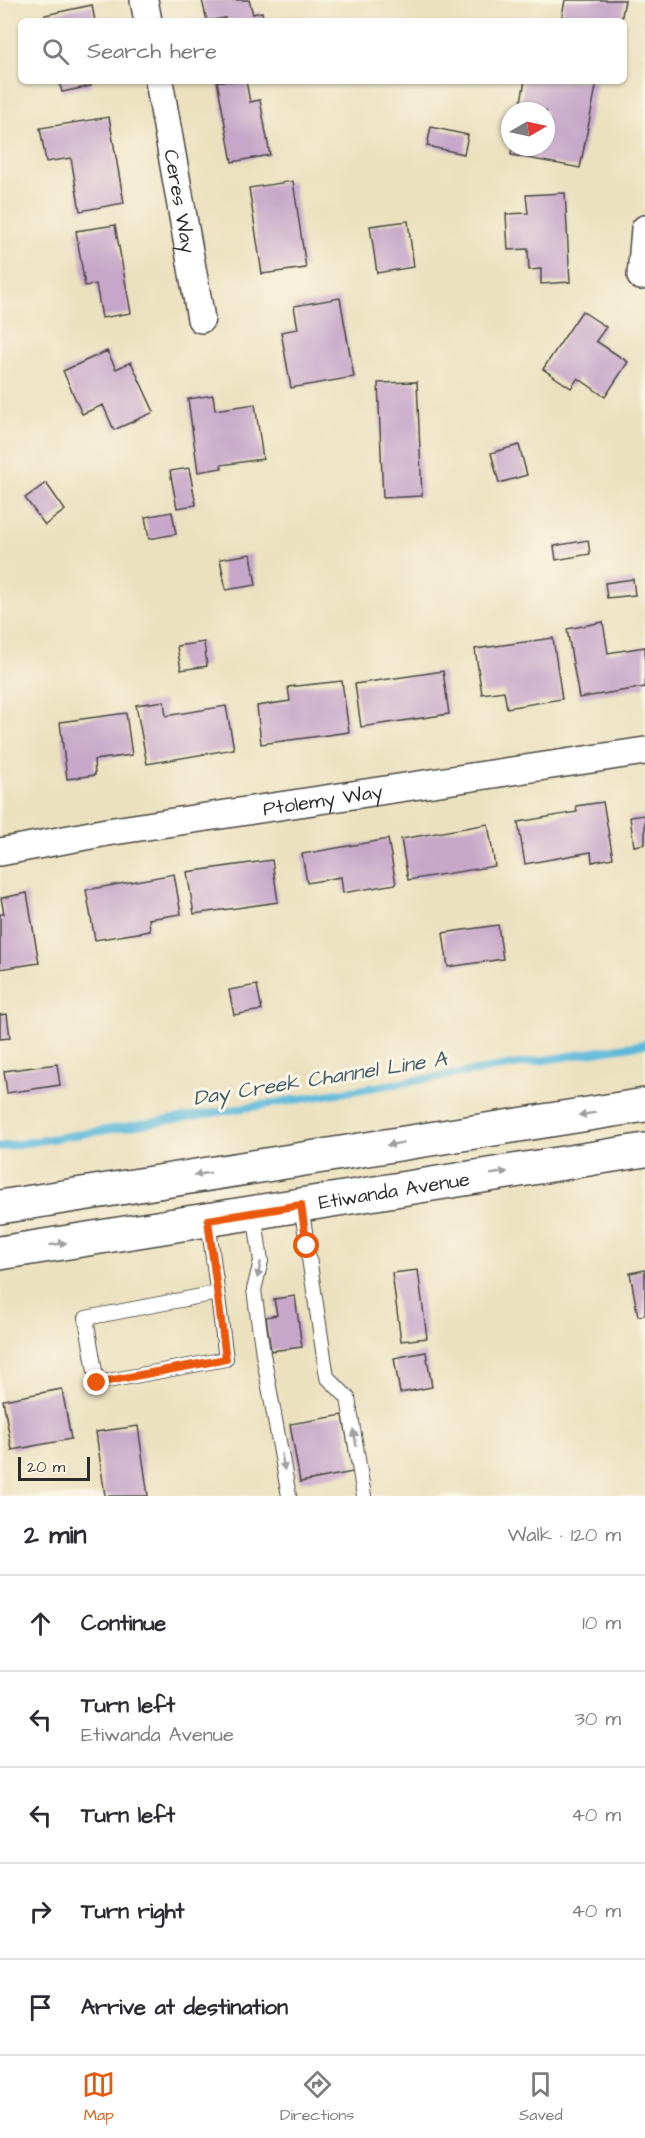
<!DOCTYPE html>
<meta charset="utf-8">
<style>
:root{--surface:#fff;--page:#f7f7f7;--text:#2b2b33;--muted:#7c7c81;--line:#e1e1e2;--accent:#ea580c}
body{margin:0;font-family:"Architects Daughter",sans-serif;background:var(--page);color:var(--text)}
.compass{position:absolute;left:501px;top:102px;width:54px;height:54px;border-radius:50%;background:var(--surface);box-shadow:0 2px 4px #0004;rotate:81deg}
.scale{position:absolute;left:18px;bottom:15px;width:72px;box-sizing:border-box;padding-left:6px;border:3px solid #2b2b2b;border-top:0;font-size:16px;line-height:21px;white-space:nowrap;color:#2b2b2b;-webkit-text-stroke:4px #fcf5e5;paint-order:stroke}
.stop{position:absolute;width:18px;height:18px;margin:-14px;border:4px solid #ea580c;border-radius:50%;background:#fff}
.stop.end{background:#ea580c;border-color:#fff;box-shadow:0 2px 6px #0008}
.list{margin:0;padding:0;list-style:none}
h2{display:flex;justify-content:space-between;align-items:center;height:78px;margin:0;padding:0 24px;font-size:26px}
h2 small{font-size:20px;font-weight:400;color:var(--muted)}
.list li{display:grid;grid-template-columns:39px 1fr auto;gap:18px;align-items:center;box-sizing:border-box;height:96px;padding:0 24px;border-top:2px solid var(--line)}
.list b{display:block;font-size:22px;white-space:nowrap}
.list p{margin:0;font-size:20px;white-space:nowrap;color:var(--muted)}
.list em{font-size:20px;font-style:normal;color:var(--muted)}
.icon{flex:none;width:33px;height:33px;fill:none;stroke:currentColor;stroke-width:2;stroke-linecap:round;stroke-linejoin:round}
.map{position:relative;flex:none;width:645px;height:1496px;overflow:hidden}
.search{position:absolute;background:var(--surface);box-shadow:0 2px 4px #0004;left:18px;right:18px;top:18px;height:66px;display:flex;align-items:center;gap:15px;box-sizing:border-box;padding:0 21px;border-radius:9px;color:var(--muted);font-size:22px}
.sheet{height:558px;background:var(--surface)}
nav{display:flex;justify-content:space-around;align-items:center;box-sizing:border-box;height:84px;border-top:2px solid var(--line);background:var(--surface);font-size:16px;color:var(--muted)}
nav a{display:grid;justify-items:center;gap:3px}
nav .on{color:var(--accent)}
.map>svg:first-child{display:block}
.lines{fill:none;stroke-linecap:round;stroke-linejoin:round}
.stream{stroke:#5cb9da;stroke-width:8}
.building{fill:#c6a6c9}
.service-casing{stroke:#484641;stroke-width:16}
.minor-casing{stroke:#484641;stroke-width:30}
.primary-casing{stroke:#484641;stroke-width:36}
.service{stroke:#fff;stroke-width:14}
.minor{stroke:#fff;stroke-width:27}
.primary{stroke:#fff;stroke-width:33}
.oneway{fill:#a0a0a0}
.route{stroke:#ea580c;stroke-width:8}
.labels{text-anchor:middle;stroke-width:6;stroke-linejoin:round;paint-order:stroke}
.street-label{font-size:20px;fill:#2b2b2b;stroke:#fcf5e5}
.water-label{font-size:21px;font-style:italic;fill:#3c5d68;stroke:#fcf5e5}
</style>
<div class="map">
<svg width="645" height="1496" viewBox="0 0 645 1496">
<rect width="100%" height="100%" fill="#fcf5e5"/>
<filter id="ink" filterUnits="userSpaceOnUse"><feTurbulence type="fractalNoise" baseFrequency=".0167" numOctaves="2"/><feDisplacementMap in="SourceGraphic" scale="12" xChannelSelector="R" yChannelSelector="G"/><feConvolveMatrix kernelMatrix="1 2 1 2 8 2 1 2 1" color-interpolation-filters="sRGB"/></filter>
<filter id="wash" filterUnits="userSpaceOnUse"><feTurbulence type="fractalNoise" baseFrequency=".008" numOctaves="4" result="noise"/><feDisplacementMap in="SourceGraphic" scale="24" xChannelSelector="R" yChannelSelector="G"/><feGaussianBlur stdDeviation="1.35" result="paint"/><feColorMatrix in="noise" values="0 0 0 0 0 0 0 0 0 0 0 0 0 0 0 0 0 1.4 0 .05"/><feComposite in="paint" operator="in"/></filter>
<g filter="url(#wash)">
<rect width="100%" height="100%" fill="#ebe1bf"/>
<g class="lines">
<path class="stream" d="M0 1147 645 1044"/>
</g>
<g id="blocks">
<path class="building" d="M202 0H249L253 14 262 12 264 21H225V18L207 21Z
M565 0H625L621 21H561Z
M92 5 95 21H47L45 15Z
M59 81H90L91 86 62 92Z
M217 81H246L250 102 260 100 270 155 232 162Z
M525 81 597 82 580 168 511 155 512 147H546V111H519Z
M109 117 124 203 80 211 71 158 46 162 40 128Z
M431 127 468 135 464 154 427 146Z
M293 181 306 268 262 274 249 188Z
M565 193 570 282 541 284V269L529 270 528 249 508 250 506 214 528 213 526 195Z
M408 221 414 267 377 273 370 226Z
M115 225 131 313 102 318 96 284 85 286 76 231Z
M340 298 354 377 291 388 281 332 298 329 294 306Z
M582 311 606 327 596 341 628 362 605 397 578 378 571 388 543 369Z
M107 351 116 369 131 362 154 412 114 430 103 405 82 414 63 371Z
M417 382 422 496 383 498 378 383Z
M213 395 215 410 255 404 263 459 221 465 222 468 198 472 188 399Z
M519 445 527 475 499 483 491 453Z
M189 468 196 505 177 508 170 471Z
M46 483 65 510 45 525 25 498Z
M172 512 176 534 149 539 145 517Z
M588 540 590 554 556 560 554 546Z
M251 554 256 585 226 590 220 559Z
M633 579 635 595 607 598 605 583Z
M603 622 608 653 645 647V687L579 698 567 629Z
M553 638 562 699 507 708 504 691 482 694 475 649Z
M204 642 207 666 181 670 177 646Z
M443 671 449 714 361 727 355 684Z
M342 681 349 732 261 744 257 706 290 701 288 687Z
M164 701 166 716 226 706 234 749 147 764 136 705Z
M126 713 132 755 94 760 95 775 67 779 60 722Z
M603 802 613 858 592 862 591 852 525 864 518 822 577 812 576 806Z
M645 815V844L634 846 630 817Z
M488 824 495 866 408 880 401 839Z
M388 839 396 884 343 893 341 877 307 883 302 854Z
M272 860 278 902 194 914 187 872Z
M174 874 181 914 149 919 150 931 95 940 86 890Z
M27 893 39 963 0 969V914H4L1 898Z
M498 925 503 959 448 967 443 933Z
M257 985 262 1010 234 1015 229 990Z
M7 1014 10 1038 0 1039V1015Z
M57 1064 60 1085 7 1093 4 1071Z
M418 1270 427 1338 401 1341 392 1273Z
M645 1270V1315L638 1316 630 1273Z
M295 1296 302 1347 271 1351 266 1317 277 1315 274 1299Z
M426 1352 432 1387 400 1393 394 1358Z
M62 1389 71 1439 12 1450 3 1400Z
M343 1415 353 1472 300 1482 290 1424Z
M138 1426 148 1496H105L96 1432Z"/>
</g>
</g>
<g filter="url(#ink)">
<use href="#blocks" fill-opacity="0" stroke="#484641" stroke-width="1.5"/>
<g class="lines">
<g class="service-casing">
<path id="service" d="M301 1205 327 1377 348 1398 364 1496
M254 1212 261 1261 254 1290 263 1354 289 1496
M208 1220 226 1359 97 1383 86 1318 217 1293"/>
</g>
<g class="minor-casing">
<g id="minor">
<path d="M144 0 148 21"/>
<path id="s1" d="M159 81 201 319"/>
<path d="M641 276 645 229"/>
<path id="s2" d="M0 852 107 832 645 751"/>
</g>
</g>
<g class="primary-casing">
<g id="primary">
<path d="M0 1207 645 1105"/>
<path id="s3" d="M0 1253 645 1150"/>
</g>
</g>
<use href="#service" class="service"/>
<use href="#minor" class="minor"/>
<use href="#primary" class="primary"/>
</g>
<defs><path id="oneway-solid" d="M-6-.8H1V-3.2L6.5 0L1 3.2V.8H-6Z" transform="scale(1.5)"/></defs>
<g class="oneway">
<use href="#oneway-solid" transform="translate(587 1114) rotate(171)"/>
<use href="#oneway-solid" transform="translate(395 1144) rotate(171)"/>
<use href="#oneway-solid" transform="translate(499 1173) rotate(-9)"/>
<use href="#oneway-solid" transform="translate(202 1174) rotate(171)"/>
<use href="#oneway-solid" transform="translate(58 1244) rotate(-9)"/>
<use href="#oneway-solid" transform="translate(259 1270) rotate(102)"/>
<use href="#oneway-solid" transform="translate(355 1438) rotate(-99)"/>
<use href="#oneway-solid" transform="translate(283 1462) rotate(80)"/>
</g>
</g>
<g class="lines" filter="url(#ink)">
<path class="route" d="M97 1383 226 1359 208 1220 301 1205 307 1246"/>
</g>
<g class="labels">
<g class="street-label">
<text dy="7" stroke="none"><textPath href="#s1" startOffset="122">Ceres Way</textPath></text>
<text dy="7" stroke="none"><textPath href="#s2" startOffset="327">Ptolemy Way</textPath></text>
<text dy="7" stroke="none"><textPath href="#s3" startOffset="399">Etiwanda Avenue</textPath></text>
</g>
<g class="water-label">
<text transform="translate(320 1078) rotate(-9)" y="7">Day Creek Channel Line A</text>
</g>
</g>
</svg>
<svg class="compass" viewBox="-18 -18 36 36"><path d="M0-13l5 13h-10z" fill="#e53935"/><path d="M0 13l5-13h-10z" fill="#7c7c81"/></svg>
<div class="scale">20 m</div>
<div class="stop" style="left:307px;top:1246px"></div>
<div class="stop end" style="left:97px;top:1383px"></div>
<div class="search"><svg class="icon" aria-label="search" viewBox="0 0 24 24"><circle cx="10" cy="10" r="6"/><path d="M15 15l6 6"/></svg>Search here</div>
</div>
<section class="sheet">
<h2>2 min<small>Walk · 120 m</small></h2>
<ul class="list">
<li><svg class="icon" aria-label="ahead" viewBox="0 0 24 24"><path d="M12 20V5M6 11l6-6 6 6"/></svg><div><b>Continue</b></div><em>10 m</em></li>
<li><svg class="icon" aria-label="left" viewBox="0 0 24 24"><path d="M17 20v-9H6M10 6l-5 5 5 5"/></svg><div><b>Turn left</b><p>Etiwanda Avenue</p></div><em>30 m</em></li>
<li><svg class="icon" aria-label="left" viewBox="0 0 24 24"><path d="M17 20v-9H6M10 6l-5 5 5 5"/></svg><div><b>Turn left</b></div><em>40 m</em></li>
<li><svg class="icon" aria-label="right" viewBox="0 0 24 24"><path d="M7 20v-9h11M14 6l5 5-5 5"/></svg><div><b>Turn right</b></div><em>40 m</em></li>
<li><svg class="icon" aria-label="arrive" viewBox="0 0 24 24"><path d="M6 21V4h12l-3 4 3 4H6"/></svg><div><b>Arrive at destination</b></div></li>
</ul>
</section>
<nav>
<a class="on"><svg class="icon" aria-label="map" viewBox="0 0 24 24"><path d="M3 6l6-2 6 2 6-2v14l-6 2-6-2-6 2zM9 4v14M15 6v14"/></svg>Map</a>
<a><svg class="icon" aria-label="directions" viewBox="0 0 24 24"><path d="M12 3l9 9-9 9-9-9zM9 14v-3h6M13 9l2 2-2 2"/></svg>Directions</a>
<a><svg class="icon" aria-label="saved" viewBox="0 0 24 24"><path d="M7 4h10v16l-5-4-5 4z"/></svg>Saved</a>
</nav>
